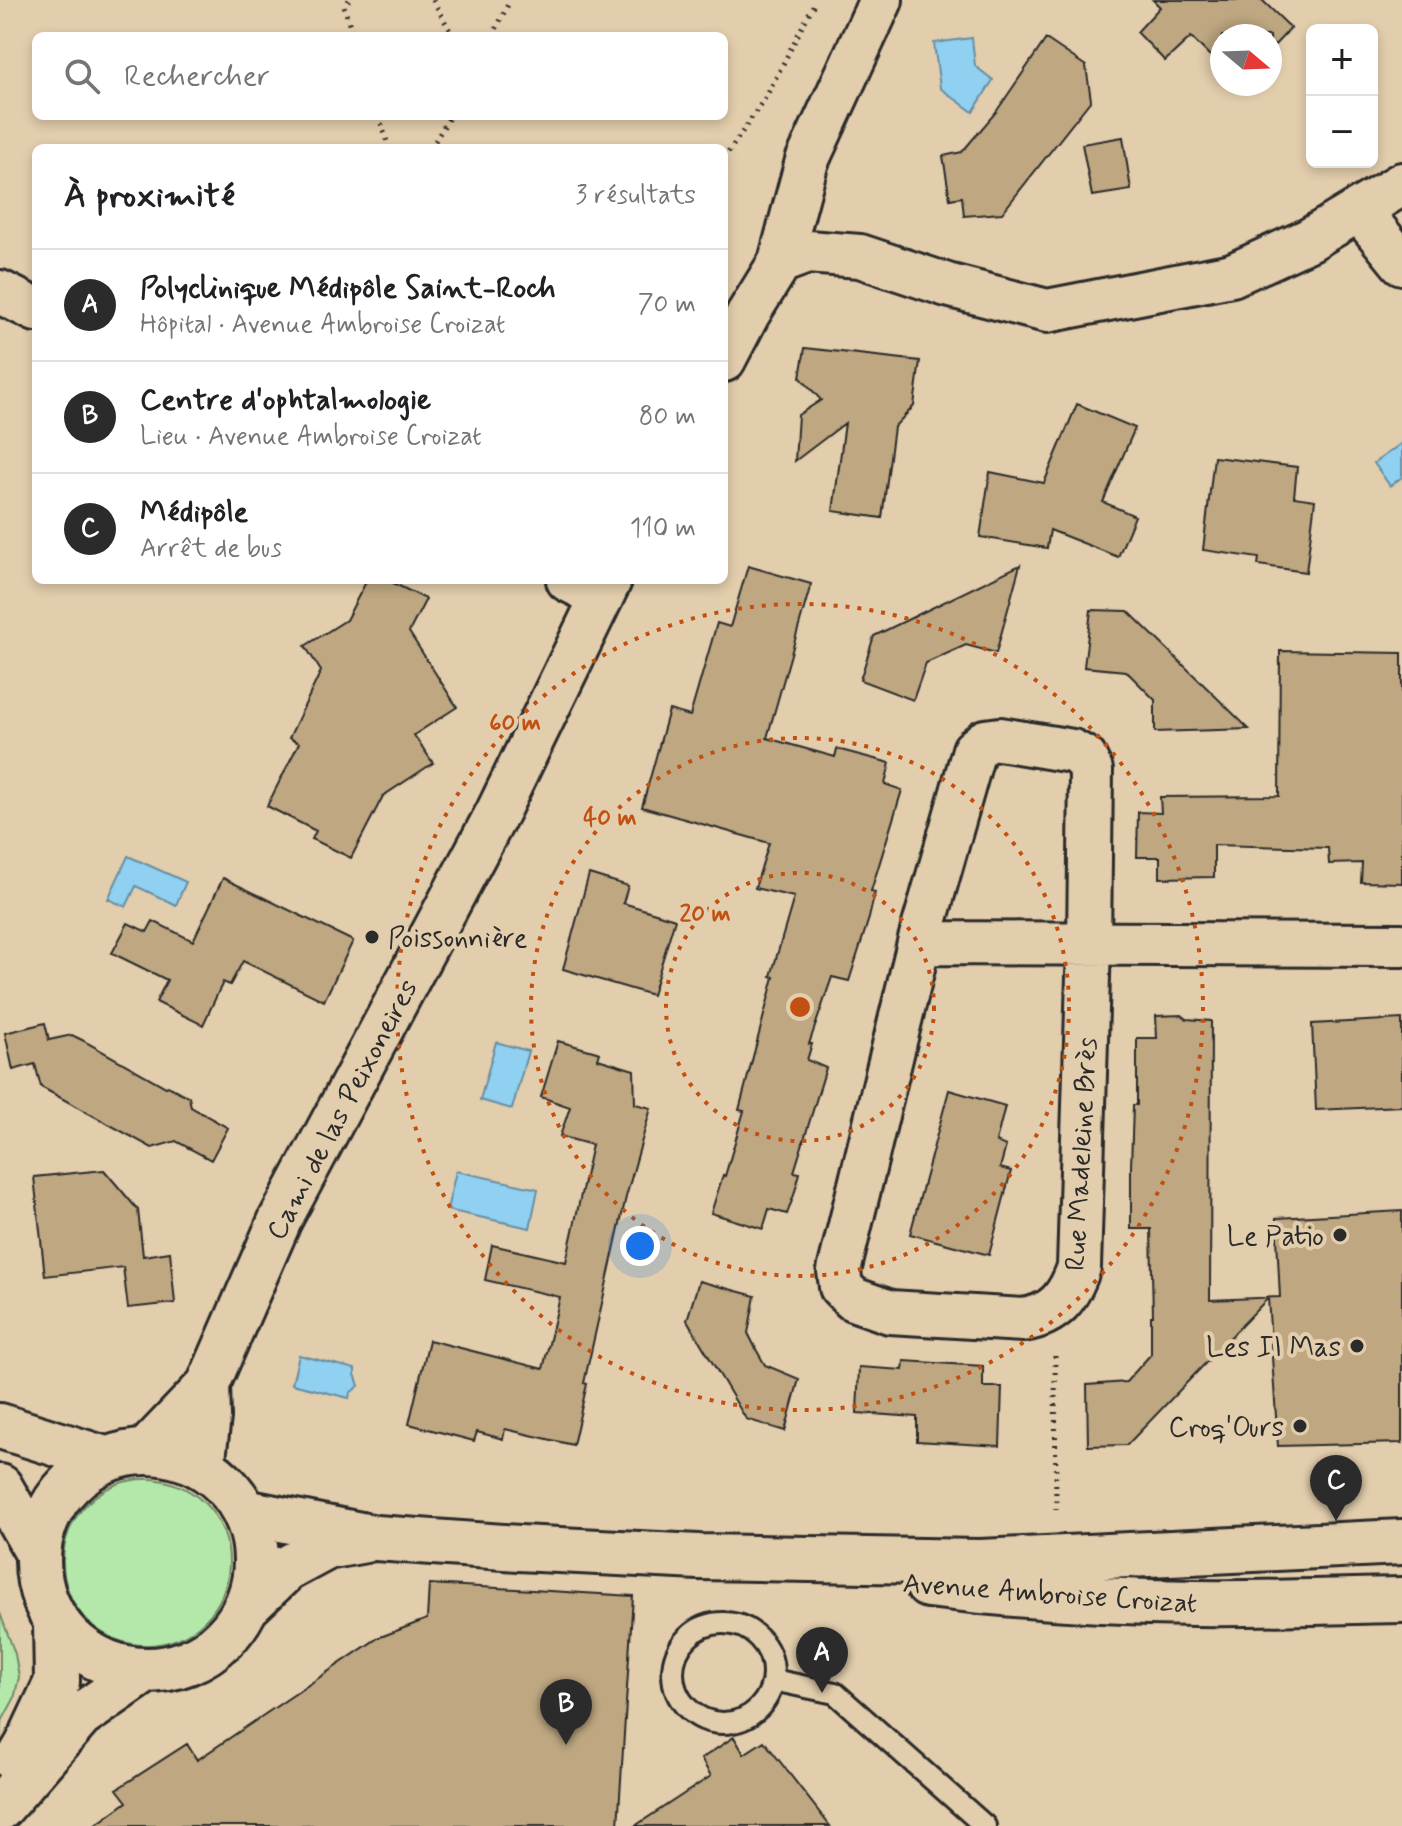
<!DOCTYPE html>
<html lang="fr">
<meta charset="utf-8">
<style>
:root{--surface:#fff;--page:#f2f2f2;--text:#202124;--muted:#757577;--line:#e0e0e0;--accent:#2b2b2b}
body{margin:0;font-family:Mynerve,sans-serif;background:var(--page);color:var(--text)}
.controls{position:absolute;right:24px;top:24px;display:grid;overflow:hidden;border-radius:12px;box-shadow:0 4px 12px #0003}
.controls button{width:72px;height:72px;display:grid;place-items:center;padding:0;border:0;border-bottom:2px solid var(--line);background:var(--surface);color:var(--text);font:40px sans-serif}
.compass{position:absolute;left:1210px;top:24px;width:72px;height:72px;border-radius:50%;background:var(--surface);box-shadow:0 4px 12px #0003;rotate:109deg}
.you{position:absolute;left:640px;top:1246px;width:28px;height:28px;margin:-20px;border:6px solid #fff;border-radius:50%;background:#1a73e8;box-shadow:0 0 0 12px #1a73e833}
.badge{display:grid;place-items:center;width:52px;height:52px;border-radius:50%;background:var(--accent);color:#fff;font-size:26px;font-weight:700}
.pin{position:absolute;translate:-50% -66px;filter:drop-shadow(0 2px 4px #0008)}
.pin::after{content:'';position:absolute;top:42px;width:28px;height:24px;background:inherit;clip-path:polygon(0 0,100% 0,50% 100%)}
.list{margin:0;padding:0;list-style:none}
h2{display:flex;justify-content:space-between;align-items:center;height:104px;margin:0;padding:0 32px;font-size:34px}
h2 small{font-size:26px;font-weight:400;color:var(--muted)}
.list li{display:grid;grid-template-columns:52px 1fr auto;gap:24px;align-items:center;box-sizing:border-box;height:112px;padding:0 32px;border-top:2px solid var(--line)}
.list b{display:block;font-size:30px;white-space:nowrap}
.list p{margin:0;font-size:26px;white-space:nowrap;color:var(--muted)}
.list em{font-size:26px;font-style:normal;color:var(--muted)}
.icon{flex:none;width:44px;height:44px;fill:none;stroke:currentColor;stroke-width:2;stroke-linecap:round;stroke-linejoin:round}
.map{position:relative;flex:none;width:1402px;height:1826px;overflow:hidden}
.search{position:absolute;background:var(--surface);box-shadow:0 4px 12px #0003;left:32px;top:32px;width:696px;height:88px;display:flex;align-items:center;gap:20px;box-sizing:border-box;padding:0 28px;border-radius:12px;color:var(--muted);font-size:30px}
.panel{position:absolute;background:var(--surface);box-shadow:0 4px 12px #0003;left:32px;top:144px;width:696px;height:440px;border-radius:12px}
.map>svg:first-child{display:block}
.green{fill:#b4e8aa;stroke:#708a6a;stroke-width:2}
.water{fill:#90d0f1;stroke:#688ea2;stroke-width:2}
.building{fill:#bea781;stroke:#2b2b2b;stroke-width:2}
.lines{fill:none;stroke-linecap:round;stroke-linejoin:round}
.lane-casing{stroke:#2b2b2b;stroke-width:26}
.street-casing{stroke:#2b2b2b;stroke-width:48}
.secondary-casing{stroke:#2b2b2b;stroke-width:50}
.path{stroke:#2b2b2b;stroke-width:5;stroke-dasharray:2 6;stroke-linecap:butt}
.lane{stroke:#e2cdac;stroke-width:20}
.street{stroke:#e2cdac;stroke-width:42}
.secondary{stroke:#e2cdac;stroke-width:44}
.ring{fill:none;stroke:#c25012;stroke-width:4;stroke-dasharray:4 8}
.poi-dot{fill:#2b2b2b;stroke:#e2cdac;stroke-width:3}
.labels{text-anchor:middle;stroke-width:8;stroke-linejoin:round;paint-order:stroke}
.poi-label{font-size:28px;fill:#2b2b2b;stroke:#e2cdac;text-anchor:end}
.street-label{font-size:28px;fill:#2b2b2b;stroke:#e2cdac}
.centre{fill:#c25012;stroke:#e2cdac;stroke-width:4}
.ring-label{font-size:24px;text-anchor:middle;font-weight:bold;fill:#c25012;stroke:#e2cdac;stroke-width:8;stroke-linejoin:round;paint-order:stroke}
</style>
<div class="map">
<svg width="1402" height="1826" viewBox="0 0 1402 1826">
<rect width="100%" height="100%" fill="#e2cdac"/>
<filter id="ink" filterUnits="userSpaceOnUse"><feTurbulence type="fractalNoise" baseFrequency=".0125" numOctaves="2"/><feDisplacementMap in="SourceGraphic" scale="16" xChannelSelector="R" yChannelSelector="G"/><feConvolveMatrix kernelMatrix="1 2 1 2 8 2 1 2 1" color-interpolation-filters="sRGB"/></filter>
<g filter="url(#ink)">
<path class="green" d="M63 1562a83 83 0 1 1 166 0a83 83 0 1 1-166 0Z
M0 1613 15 1654 19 1677 14 1699 1 1723 0 1761Z"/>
<path class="water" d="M972 38 975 66 993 80 973 112 940 88 934 43Z
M1402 443V477L1390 486 1374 463Z
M128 856 186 882 176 905 136 886 126 907 108 899Z
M496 1042 528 1051 512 1109 480 1100Z
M456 1171 538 1189 530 1228 447 1210Z
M299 1355 355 1369V1374L359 1386 350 1393 349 1398 292 1384Z"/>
<path class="building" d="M1153 0H1262L1291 28 1270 50V36H1222V68L1191 37 1165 61 1137 32 1160 7Z
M1046 39 1086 66 1091 100 1002 213 964 216 962 197 950 199 943 156 962 152 996 112Z
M1123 137 1131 190 1092 196 1082 144Z
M805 348 920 361 914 406 894 427 882 518 833 511 845 423 795 461 798 415 821 400 800 377Z
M1077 404 1135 428 1103 502 1135 516 1118 557 1050 530 1047 548 980 537 990 472 1044 483Z
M1214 457 1297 467 1294 497 1315 500 1306 572 1258 565 1259 558 1203 550Z
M1020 565 996 653 966 645 926 663 913 700 860 680 874 636Z
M748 566 811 584 767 738 835 757 837 749 890 763 885 784 902 790 871 891 875 892 869 918 849 981 832 977 809 1044H812L807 1060 826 1068 794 1172 800 1173 794 1195 787 1214 769 1209 763 1229 711 1213 723 1175 725 1176 744 1111 739 1110 774 977 771 976 794 897 755 888 769 843 642 807 669 710 690 716 717 623 730 627Z
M367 580H387L426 599 409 632 457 707 414 735 433 763 383 796 351 858 312 839 316 831 267 806 299 743 289 738 321 671 305 646 346 620Z
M1091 610 1128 611 1249 729 1155 732V700L1126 671 1084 667Z
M1280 651 1402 653V883L1361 882 1362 863 1329 864 1328 848 1214 845V877L1160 878V857H1137L1138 812 1161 813 1160 797 1279 796Z
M589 874 628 886 623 903 675 919 652 995 563 969Z
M223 878 353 941 324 1001 243 961 230 985 223 982 203 1025 156 1002 167 980 112 953 128 923 147 932 153 921 193 941Z
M1182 1015 1187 1019 1211 1021 1210 1300 1280 1297 1276 1218 1402 1211V1443L1278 1446 1268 1298 1127 1445 1088 1446 1087 1385 1126 1382 1151 1354V1316H1153L1151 1229H1131V1167L1133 1105H1137V1038H1157L1156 1016Z
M1402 1019V1106L1316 1110 1312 1024Z
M45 1023 49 1040 72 1035 82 1040 166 1087 168 1086 189 1097 191 1107 228 1128 211 1160 176 1141 152 1148 41 1087 35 1064 13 1070 5 1033Z
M558 1041 600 1053 598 1059 634 1070 635 1104 651 1108 626 1197 584 1383 587 1384 573 1445 505 1429 503 1439 477 1432 474 1441 409 1424 429 1340 543 1369 560 1297 485 1280 492 1245 566 1262 592 1145 560 1136 570 1107 541 1097Z
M949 1090 1005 1106 996 1142 1006 1146 1000 1168 1011 1171 989 1255 910 1234Z
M104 1170 138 1210 143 1256 170 1252 175 1303 128 1308 123 1267 45 1276 34 1177Z
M699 1281 755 1296 748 1333 757 1351 765 1365 799 1379 785 1431 746 1419 687 1320Z
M904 1361 983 1366V1387H1002L1000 1446 917 1441V1417L857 1413 859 1367 903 1370Z
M429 1584 633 1596 618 1826H94L127 1802 117 1789 187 1744 197 1760 378 1638 427 1619Z
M734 1737 744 1754 764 1741 830 1826H635L711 1776 701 1759Z"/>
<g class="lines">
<g class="lane-casing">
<path id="lane" d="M673 1673a50 50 0 1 1 100 0a50 50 0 1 1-100 0Z
M773 1680 835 1693 985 1826"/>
</g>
<g class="street-casing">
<path id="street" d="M1359 210 1402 263
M780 262 807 252 860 256 947 285 1047 311 1232 275 1309 240 1402 184
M0 292 36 310
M724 360 748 314 780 262 807 161 881 0
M568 580 602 597
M919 943 839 1271 841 1287 853 1299 890 1312 1023 1320C1055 1315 1069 1297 1079 1267L1089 944 1091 770 1085 758 1072 751 1000 739 985 741 974 750 919 943 1402 945
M145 1451 208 1385 280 1220 498 811 610 580
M203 1466 209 1417 208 1385"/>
</g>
<g class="secondary-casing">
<path id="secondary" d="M0 1426 105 1459
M38 1561a109 109 0 1 1 218 0a109 109 0 1 1-218 0Z
M0 1487 38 1553
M245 1512 376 1538 519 1548 699 1557 980 1562 1402 1542
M928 1585C1016 1596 1105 1602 1195 1603 1264 1604 1333 1601 1402 1600
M247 1606 286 1569 327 1547 365 1540
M17 1763 27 1746 57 1682 56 1623
M0 1808 80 1716 146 1670"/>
</g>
<path class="path" d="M349 0 344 6 353 36
M433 0 453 36
M493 36 510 0
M379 116 389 148
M431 148 450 116
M724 159 767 95 816 0
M1055 1356 1056 1514"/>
<use href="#lane" class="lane"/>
<use href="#street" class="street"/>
<use href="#secondary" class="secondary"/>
</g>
</g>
<g class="ring">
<circle cx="800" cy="1007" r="134"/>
<circle cx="800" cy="1007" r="269"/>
<circle cx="800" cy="1007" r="403"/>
</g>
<g class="poi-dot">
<circle cx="372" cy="937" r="8"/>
<circle cx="1340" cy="1235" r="8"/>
<circle cx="1357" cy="1346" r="8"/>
<circle cx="1300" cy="1426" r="8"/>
</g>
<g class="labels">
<g class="poi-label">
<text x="388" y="947" text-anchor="start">Poissonnière</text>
<text x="1324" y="1245">Le Patio</text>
<text x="1341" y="1356">Les II Mas</text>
<text x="1284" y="1436">Croq'Ours</text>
</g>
<g class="street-label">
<text transform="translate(341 1109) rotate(-62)" y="10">Cami de las Peixoneires</text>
<text transform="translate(1080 1154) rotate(-87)" y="10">Rue Madeleine Brès</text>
<text transform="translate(1050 1592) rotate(4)" y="10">Avenue Ambroise Croizat</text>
</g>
</g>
<circle cx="800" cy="1007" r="12" class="centre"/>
<g class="ring-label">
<text x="515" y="730">60 m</text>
<text x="610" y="825">40 m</text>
<text x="705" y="921">20 m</text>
</g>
</svg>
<div class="controls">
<button>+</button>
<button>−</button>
</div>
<svg class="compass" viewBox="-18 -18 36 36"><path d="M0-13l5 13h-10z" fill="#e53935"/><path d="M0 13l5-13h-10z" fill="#757577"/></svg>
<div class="you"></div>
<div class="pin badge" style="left:822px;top:1693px">A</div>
<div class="pin badge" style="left:566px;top:1745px">B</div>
<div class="pin badge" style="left:1336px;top:1521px">C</div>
<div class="search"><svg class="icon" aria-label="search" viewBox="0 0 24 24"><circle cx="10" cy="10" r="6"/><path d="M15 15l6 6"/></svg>Rechercher</div>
<section class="panel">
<h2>À proximité<small>3 résultats</small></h2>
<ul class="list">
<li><span class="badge">A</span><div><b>Polyclinique Médipôle Saint-Roch</b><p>Hôpital · Avenue Ambroise Croizat</p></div><em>70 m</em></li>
<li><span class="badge">B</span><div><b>Centre d'ophtalmologie</b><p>Lieu · Avenue Ambroise Croizat</p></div><em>80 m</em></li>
<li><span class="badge">C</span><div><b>Médipôle</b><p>Arrêt de bus</p></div><em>110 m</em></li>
</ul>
</section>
</div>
